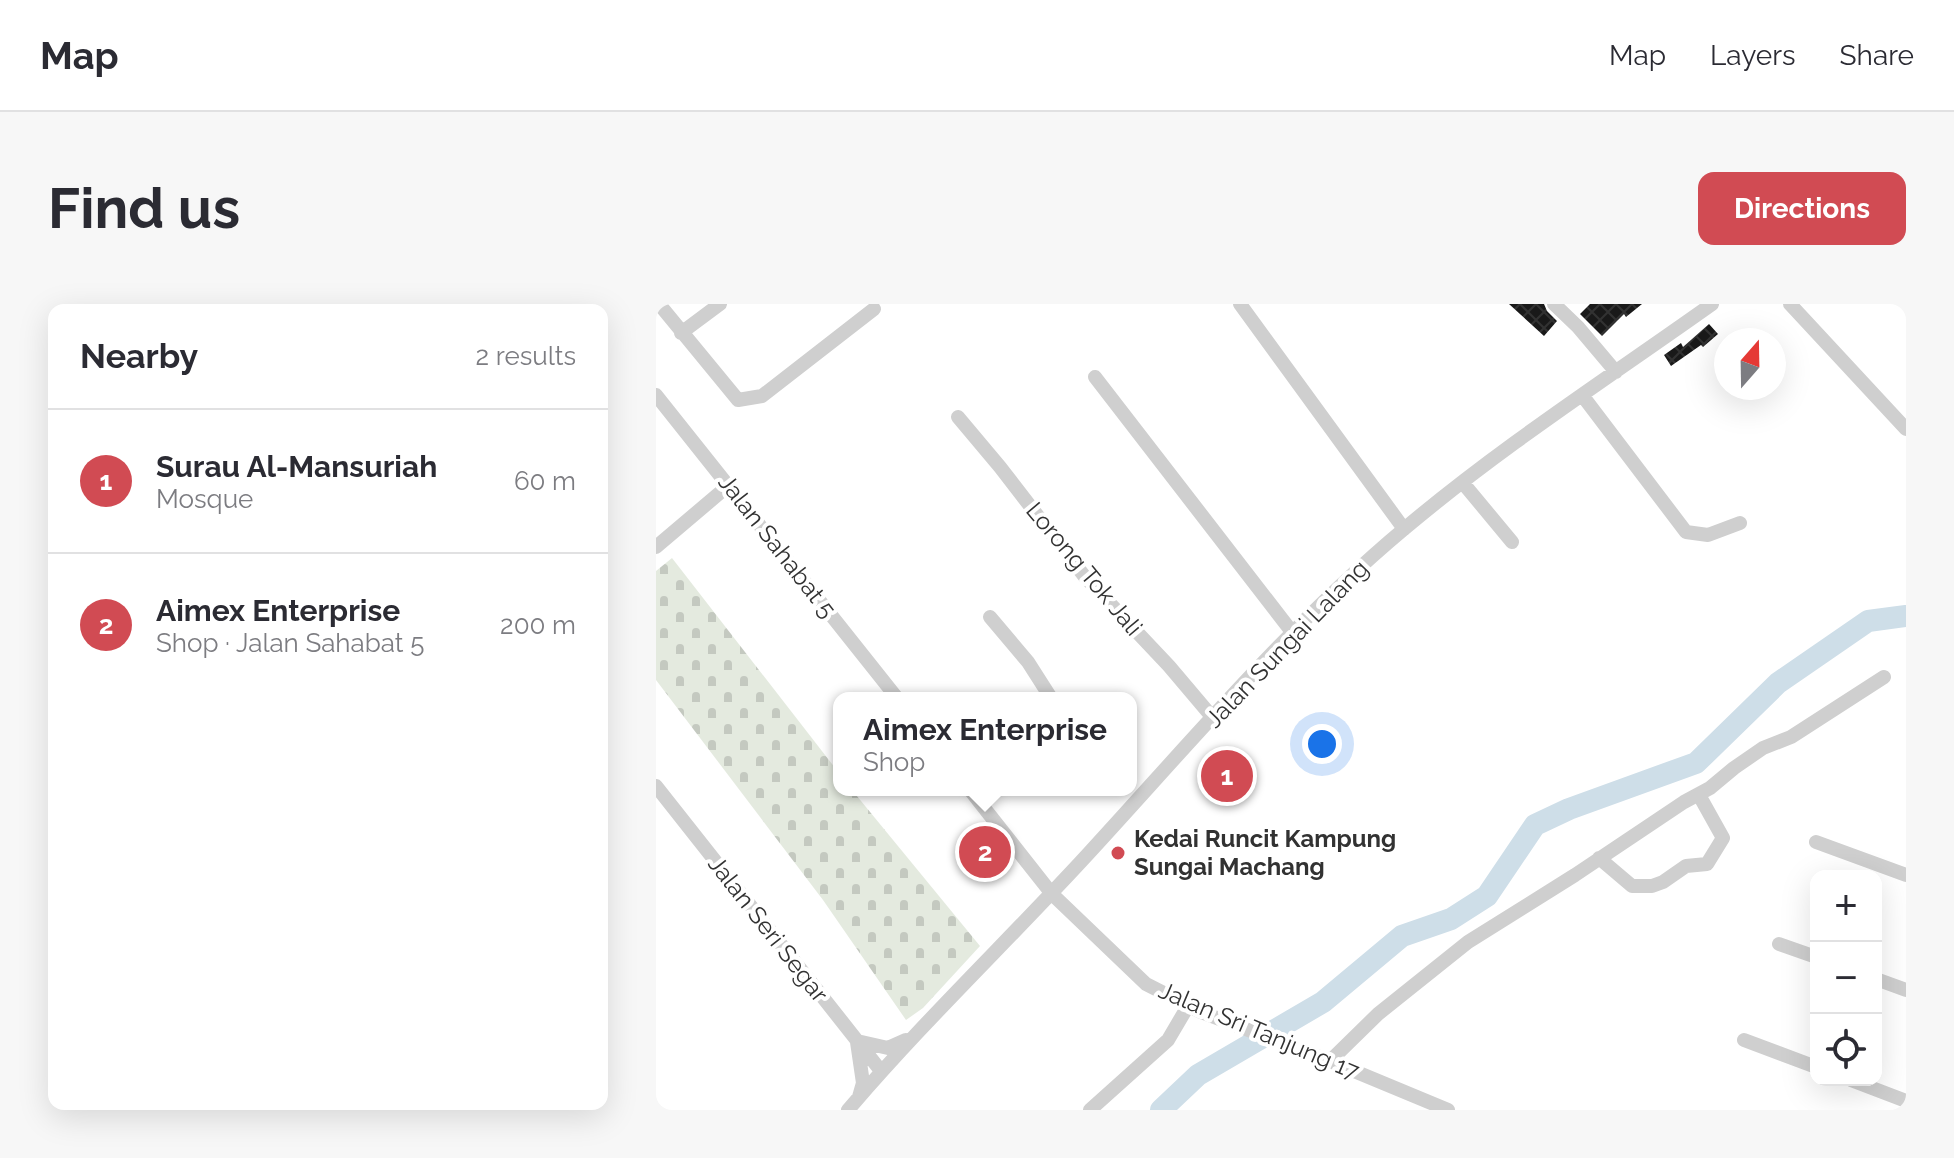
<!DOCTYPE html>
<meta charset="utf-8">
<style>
:root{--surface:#fff;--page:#f7f7f7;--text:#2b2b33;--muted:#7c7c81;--line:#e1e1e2;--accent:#d14b53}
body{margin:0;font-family:Raleway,sans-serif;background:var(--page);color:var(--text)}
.controls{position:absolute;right:24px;bottom:24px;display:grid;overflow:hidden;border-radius:16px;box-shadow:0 8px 32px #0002}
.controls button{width:72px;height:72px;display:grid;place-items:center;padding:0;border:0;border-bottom:2px solid var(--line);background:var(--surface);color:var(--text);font:40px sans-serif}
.compass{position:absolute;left:1058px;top:24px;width:72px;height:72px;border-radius:50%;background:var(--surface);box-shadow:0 8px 32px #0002;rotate:20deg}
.you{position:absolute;left:666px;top:440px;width:28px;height:28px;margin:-20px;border:6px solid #fff;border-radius:50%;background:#1a73e8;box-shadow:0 0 0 12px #1a73e833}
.badge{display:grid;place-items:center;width:52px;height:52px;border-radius:50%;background:var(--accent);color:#fff;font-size:26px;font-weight:700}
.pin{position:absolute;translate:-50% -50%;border:4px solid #fff;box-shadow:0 2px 8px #0006}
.popup{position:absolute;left:177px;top:388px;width:304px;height:104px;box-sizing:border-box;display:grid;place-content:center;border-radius:16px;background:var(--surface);filter:drop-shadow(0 2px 6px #0005);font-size:26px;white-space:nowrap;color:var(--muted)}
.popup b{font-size:30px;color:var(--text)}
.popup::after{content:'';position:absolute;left:50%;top:100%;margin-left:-16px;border:16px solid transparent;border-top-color:var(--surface)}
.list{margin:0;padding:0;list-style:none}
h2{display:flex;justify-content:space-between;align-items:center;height:104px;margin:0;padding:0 32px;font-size:34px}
h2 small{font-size:26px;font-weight:400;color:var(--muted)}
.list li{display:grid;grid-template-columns:52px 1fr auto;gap:24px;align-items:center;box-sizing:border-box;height:144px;padding:0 32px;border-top:2px solid var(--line)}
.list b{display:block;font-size:30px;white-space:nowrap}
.list p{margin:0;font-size:26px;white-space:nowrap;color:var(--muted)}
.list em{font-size:26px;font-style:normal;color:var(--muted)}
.icon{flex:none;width:44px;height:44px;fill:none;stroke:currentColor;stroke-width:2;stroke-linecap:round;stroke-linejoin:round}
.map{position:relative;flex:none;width:1250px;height:806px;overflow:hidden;border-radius:16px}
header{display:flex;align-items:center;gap:48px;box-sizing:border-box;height:112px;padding:0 40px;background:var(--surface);border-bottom:2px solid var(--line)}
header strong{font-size:38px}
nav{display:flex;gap:44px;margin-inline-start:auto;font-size:28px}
.intro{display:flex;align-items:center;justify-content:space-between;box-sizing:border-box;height:192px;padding:0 48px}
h1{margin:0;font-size:56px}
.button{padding:20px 36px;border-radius:16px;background:var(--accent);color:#fff;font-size:28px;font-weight:700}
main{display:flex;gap:48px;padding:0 48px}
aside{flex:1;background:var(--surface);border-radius:16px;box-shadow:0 8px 32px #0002}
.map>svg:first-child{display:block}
.cemetery{fill:url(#cemetery-stones)}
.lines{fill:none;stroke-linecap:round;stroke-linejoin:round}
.river{stroke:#cedee8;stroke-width:22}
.building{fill:url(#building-cross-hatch)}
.minor{stroke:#cfcfcf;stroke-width:14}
.poi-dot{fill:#d14b53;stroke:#fff;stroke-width:3}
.labels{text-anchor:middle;stroke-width:8;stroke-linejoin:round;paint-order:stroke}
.street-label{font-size:24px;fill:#323232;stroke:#fff}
.poi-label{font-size:24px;font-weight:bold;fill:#323232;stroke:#fff;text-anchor:start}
</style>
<header>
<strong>Map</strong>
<nav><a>Map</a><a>Layers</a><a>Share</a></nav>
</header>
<div class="intro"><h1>Find us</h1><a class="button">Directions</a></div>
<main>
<aside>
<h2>Nearby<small>2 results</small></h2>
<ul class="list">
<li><span class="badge">1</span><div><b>Surau Al-Mansuriah</b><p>Mosque</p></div><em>60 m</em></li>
<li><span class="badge">2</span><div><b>Aimex Enterprise</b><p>Shop · Jalan Sahabat 5</p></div><em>200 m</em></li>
</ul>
</aside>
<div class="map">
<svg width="1250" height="806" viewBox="0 0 1250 806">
<defs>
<pattern id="cemetery-stones" width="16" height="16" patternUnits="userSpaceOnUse" patternTransform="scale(2)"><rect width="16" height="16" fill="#e4eadf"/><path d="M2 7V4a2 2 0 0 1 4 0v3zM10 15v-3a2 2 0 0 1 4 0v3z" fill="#c4c9c0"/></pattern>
<pattern id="building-cross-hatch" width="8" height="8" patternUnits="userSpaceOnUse" patternTransform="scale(2)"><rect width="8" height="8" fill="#191919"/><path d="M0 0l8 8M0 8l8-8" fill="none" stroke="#323232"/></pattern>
</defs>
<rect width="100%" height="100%" fill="#fff"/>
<path class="cemetery" d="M16 254 183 469V486H196L324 642 267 704 250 716 167 596 0 376V267Z"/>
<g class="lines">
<path class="river" d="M505 806 542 771 667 698 746 632 795 615 831 592 879 521 913 505 1040 459 1122 379 1212 317 1250 312"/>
</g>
<path class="building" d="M853 0H888L891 7 901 17 888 32Z
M934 0H986L970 13 968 10 946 32 924 10Z
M1053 20 1062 30 1047 43 1045 41 1015 62 1008 51 1025 39 1027 43Z"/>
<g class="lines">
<path class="minor" d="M3 0 82 96 106 92 218 5
M584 0 748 225
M898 0 922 23 960 68
M1134 0 1250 125
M25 29 64 0
M439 73 636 328
M0 91 241 394
M926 91 1030 228 1052 231 1084 219
M302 113 344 163 429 273 513 362 557 414
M807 179 856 238
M0 243 73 181
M334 313 372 358 395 394
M0 482 225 767
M314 486 396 590 490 680 545 708 674 757 792 806
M1160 538 1250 571
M943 554 976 582H996L1007 578 1030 562 1051 560 1067 534 1043 491
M1123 640 1160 653
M1220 675 1250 686
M1088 736 1160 763
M201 737 232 744 250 736
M201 738 207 779 203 793
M674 757 722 710 812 638 919 571 1028 498 1054 484 1078 464 1107 444 1135 433 1228 373
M1195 776 1250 797
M192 806C268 717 353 636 432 550 534 439 632 322 748 225 845 143 952 74 1056 0
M434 806 512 736 532 702"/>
</g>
<circle class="poi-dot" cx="462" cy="549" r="8"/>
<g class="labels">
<g class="street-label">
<text transform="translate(121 242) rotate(52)" y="8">Jalan Sahabat 5</text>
<text transform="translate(428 265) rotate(50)" y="8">Lorong Tok Jali</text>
<text transform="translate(631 340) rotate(-46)" y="8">Jalan Sungai Lalang</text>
<text transform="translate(112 625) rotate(52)" y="8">Jalan Seri Segar</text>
<text transform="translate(603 727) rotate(23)" y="8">Jalan Sri Tanjung 17</text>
</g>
<g class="poi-label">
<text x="478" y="543">Kedai Runcit Kampung<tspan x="478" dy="28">Sungai Machang</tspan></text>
</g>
</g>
</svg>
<div class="controls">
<button>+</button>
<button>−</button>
<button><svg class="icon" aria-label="locate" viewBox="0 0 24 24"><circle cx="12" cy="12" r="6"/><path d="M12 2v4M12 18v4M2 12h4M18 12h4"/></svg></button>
</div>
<svg class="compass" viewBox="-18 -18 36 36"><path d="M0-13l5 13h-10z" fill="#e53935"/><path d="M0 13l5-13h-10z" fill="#7c7c81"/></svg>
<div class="you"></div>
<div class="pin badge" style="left:571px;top:472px">1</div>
<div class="pin badge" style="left:329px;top:548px">2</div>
<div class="popup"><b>Aimex Enterprise</b>Shop</div>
</div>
</main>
